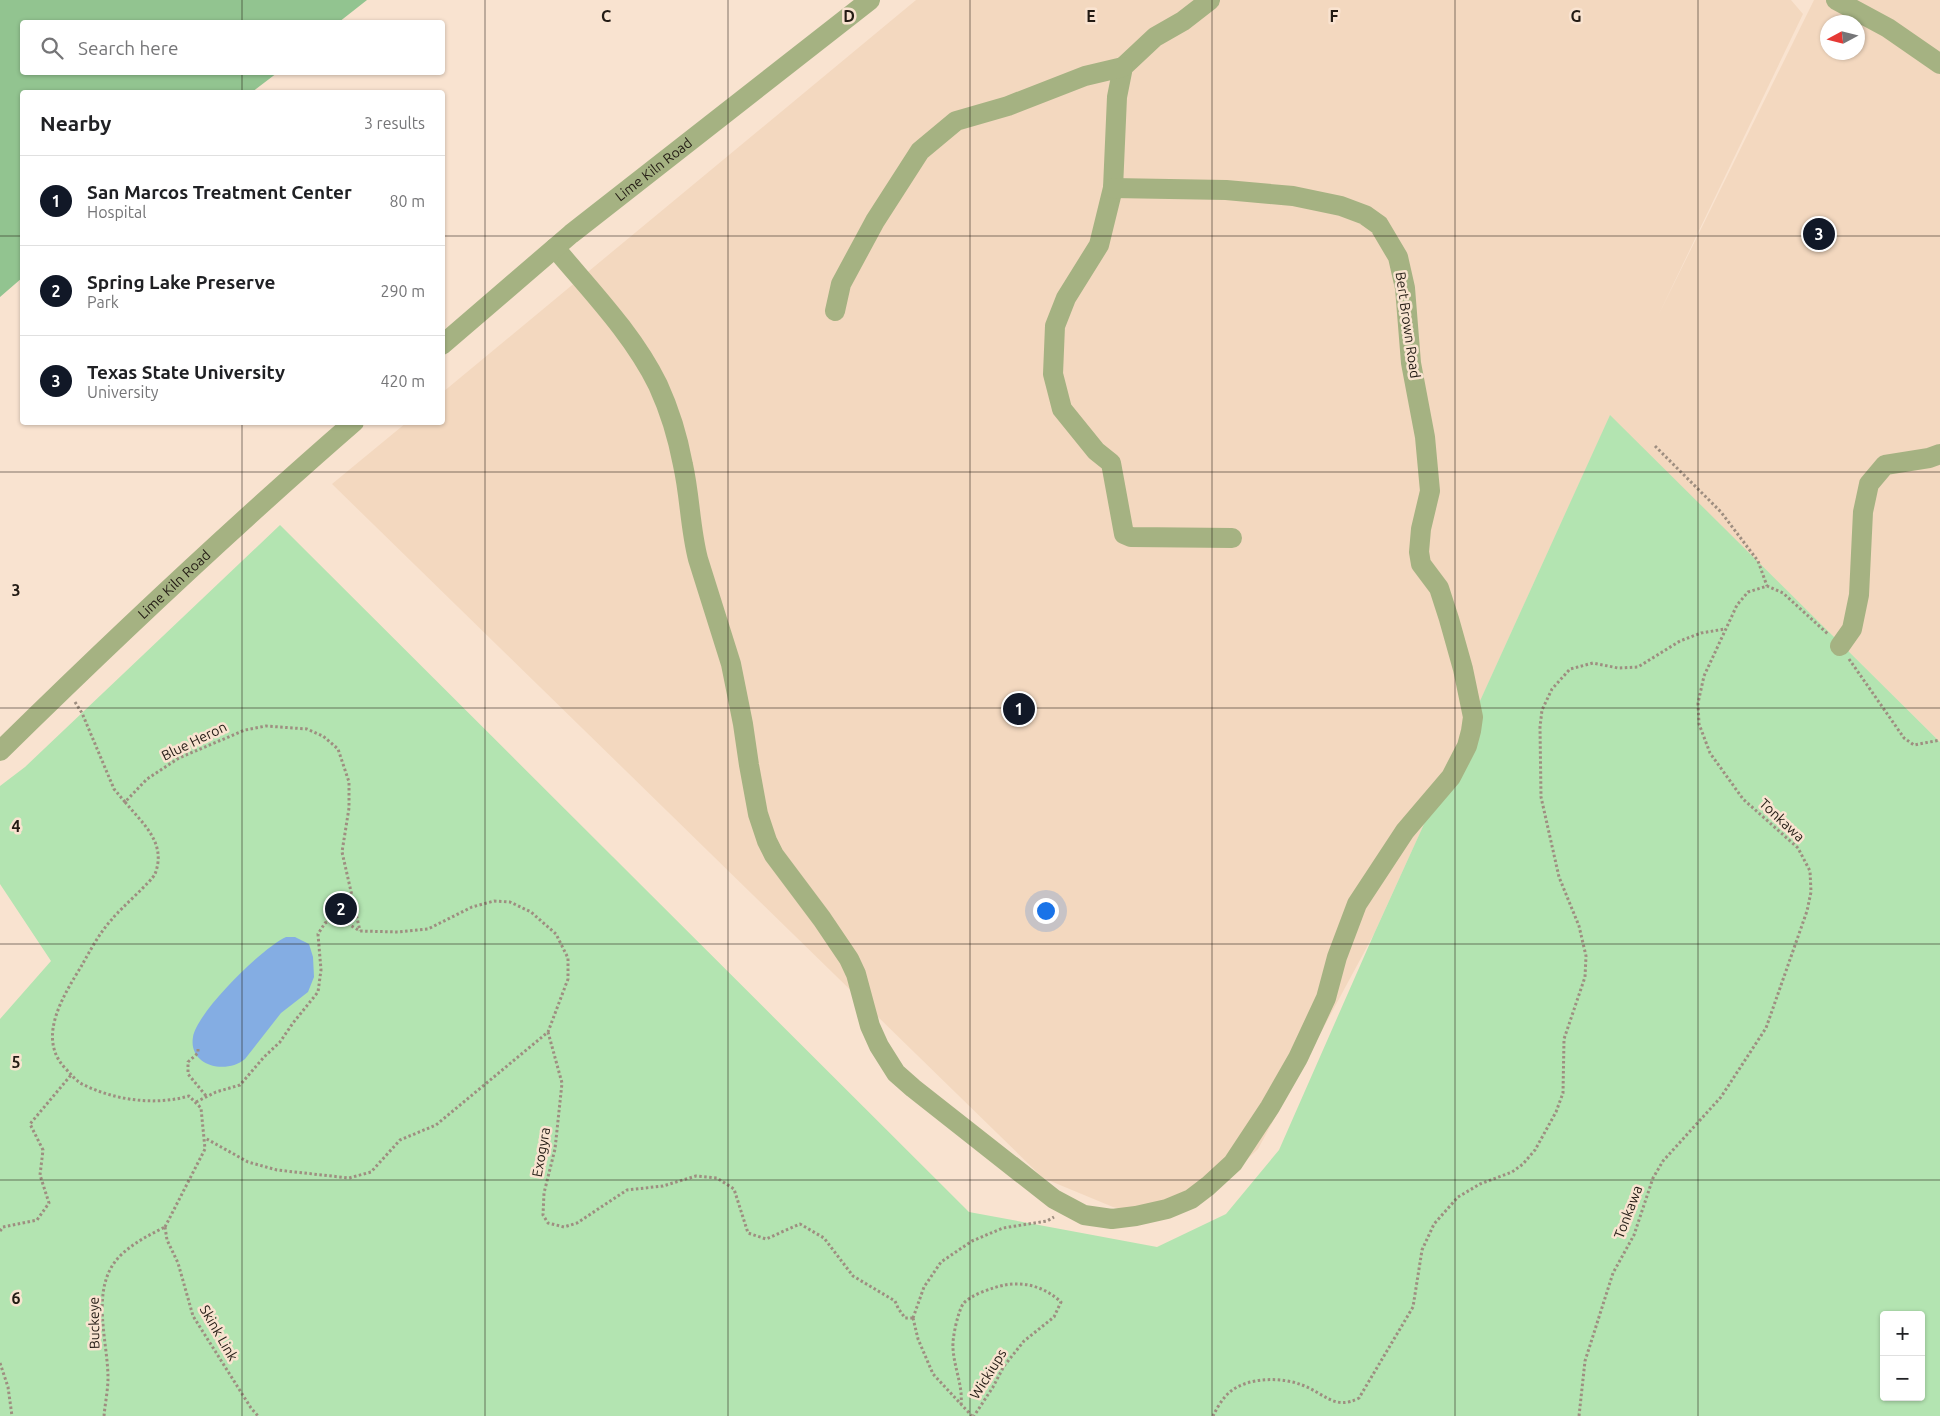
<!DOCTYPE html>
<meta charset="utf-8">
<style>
:root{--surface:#fff;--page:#f6f6f6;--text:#202124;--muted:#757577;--line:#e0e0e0;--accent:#111827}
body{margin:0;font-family:Ubuntu,sans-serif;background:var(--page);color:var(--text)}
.controls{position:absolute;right:15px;bottom:15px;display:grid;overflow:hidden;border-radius:5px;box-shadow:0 1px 4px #0004}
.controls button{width:45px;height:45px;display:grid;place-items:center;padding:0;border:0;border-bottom:1px solid var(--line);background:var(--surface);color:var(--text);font:25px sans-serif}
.compass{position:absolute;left:1820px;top:15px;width:45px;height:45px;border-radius:50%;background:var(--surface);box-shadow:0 1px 4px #0004;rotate:263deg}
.you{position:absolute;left:1045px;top:910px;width:18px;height:18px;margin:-12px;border:4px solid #fff;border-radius:50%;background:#1a73e8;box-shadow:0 0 0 8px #1a73e833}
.badge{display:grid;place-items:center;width:32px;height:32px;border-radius:50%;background:var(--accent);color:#fff;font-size:16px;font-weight:700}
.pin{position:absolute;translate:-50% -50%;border:2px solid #fff;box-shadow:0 1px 5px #0006}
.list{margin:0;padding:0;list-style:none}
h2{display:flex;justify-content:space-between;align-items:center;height:65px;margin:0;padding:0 20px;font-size:21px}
h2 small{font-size:16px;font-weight:400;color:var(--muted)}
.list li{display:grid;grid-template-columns:32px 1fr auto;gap:15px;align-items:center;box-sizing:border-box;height:90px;padding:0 20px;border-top:1px solid var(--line)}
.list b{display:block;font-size:19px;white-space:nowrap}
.list p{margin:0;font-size:16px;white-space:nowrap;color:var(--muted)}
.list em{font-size:16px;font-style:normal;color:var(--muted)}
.icon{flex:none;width:28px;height:28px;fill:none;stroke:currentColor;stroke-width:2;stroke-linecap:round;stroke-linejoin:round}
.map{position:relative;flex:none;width:1940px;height:1416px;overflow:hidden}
.search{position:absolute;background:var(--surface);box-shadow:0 1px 4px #0004;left:20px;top:20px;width:425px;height:55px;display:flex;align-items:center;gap:12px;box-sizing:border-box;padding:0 18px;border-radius:5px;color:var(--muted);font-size:19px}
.panel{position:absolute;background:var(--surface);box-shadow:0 1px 4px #0004;left:20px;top:90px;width:425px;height:335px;border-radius:5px}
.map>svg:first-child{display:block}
.built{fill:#f3d8bf;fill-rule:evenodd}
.green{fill:#b3e4b1;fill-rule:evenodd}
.forest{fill:#92c490}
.water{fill:#84ade3}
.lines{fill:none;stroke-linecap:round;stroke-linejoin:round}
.path{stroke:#9e8e80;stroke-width:3;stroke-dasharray:2.5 2.5;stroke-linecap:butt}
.minor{stroke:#a5b282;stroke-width:20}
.grid{fill:none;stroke:#231b14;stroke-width:1;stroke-opacity:0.55}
.labels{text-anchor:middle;stroke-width:5;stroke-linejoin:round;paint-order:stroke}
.street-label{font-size:14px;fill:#231b14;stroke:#f9e3d0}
.grid-label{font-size:16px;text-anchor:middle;font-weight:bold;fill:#231b14;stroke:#f9e3d0;stroke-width:5;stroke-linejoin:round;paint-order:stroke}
</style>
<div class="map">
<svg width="1940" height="1416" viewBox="0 0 1940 1416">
<rect width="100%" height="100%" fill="#f9e3d0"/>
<path class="built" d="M916 0H1791L1803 14 1658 316 1814 0H1940V742L1610 416 1374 934 1258 1149 1206 1198 1163 1219 1113 1207 1043 1178 332 484 406 423 442 422 443 392ZM1828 22H1858V52H1828Z"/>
<path class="green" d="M1610 415 1940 742V1416H0V1019L51 961 0 884V786L25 767 280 525 969 1212 1157 1247 1226 1214 1279 1150 1374 934ZM1884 1315H1921V1397H1884Z"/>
<path class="forest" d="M0 0H367L339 22H22V72L277 73 252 92H22V278L0 297Z"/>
<path class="water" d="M286 937H295L309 944 313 957 314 977 308 992 281 1013 245 1059C226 1075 188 1066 193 1037 197 1012 262 948 286 937Z"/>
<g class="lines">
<path class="path" d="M1655 446 1721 512 1758 561 1767 586
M1849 659 1904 738 1914 745 1940 740
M75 702 82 713 114 789 125 802
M548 1032 562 1083 555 1149 544 1193 543 1215 548 1223 564 1227 577 1223 627 1190 663 1186 696 1176 717 1178 734 1189 748 1233 766 1239 800 1224 824 1238 853 1276 895 1301 898 1308 905 1318H913
M198 1049V1053L188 1062V1074L207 1097
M196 1102 216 1092 240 1085 264 1057 280 1042 293 1023 318 992 321 970 318 934 325 923 338 918 360 931 398 932 428 929 472 907 494 901 510 902 531 912 556 934 568 958V979L548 1032 436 1125 400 1140 371 1172 349 1178 277 1170 248 1162 205 1138
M165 1227 205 1149 201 1108 189 1096C154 1106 114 1100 82 1084 75 1080 71 1074 65 1068 36 1037 64 995 82 965 91 949 100 932 113 918 121 908 151 882 155 874 167 843 143 824 125 802L147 779 179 758 245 730 266 726 307 729 323 736 338 749 349 782V808L342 852 360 931
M165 1227 167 1240 178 1263 193 1316 251 1408 258 1416
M0 1231 3 1227 37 1220 49 1203 40 1175 43 1150 30 1124 71 1075
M913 1318 924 1287 941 1262 972 1241 1003 1228 1047 1221 1054 1217
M913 1318 918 1339 933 1374 972 1416
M0 1363 8 1387 12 1416
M961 1405C963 1385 954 1368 953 1348 952 1338 958 1312 963 1304 970 1295 994 1287 1005 1285 1026 1281 1046 1288 1061 1302L1054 1317 1024 1341 1004 1366 993 1387 974 1416
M104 1416C105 1404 108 1390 108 1378 108 1341 89 1287 120 1256 133 1243 149 1235 165 1227
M1213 1416C1217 1408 1223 1397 1231 1391 1249 1377 1282 1377 1302 1385 1324 1393 1335 1411 1359 1398L1413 1307 1422 1250 1434 1224 1458 1197 1480 1184 1512 1172 1523 1164 1535 1150 1556 1112 1563 1093 1564 1039 1585 977 1586 956 1579 926 1559 877 1541 797 1540 727 1542 710 1552 689 1570 669 1593 663 1618 668 1638 667 1680 641 1701 633 1725 629
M1579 1416 1585 1361 1613 1273 1634 1235 1653 1178 1663 1161 1721 1097 1766 1028 1807 911 1811 892 1810 871 1798 848 1743 799 1710 753 1699 724 1698 703 1704 676 1737 605 1748 592 1767 586 1783 593 1829 635"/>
<g class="minor">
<path d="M1210 0 1183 21 1155 37 1123 67 1117 97 1113 188 1099 245 1066 298 1055 326 1053 374 1062 409 1096 451 1111 463 1124 534 1131 537 1232 538"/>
<path d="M1836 0 1888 28 1940 64"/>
<path d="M555 248C591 291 633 334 658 385 669 409 678 438 683 465 690 496 690 528 698 559L731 664 743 724 749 765 758 814 767 841 774 855 822 919 849 959 856 974 870 1026 879 1046 896 1073 913 1088 1054 1199 1084 1215 1112 1219 1136 1216 1167 1209 1191 1199 1208 1186 1233 1163 1270 1107 1298 1058 1326 998 1337 957 1357 904 1405 831 1451 777 1467 746 1471 731 1473 717 1463 669 1449 619 1439 588 1421 564 1419 552 1421 529 1430 491 1425 437 1411 363 1405 288 1398 257 1379 225 1365 215 1341 206 1293 196 1226 190 1113 188"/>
<path d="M835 311 841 284 875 221 920 151 956 121 1008 106 1085 76 1123 67"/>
<path id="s1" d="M442 345 571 234 870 0"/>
<path d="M1840 646 1852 629 1859 595 1863 512 1869 484 1885 465 1929 458 1940 454"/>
<path id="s2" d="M0 751C115 638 232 528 354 422"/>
</g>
</g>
<path class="grid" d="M242 0V22M485 0V1416M728 0V1416M970 0V1416M1212 0V1416M1455 0V1416M1698 0V1416M242 72V92M0 236H22M442 236H1940M242 422V1416M0 472H1940M0 708H1940M0 944H1940M0 1180H1940"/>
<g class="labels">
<g class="street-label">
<text dy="5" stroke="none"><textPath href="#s1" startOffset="275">Lime Kiln Road</textPath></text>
<text transform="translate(1408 325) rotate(82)" y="5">Bert Brown Road</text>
<text dy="5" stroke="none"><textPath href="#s2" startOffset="241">Lime Kiln Road</textPath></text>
<text transform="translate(194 741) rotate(-26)" y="5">Blue Heron</text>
<text transform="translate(1782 820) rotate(43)" y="5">Tonkawa</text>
<text transform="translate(541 1152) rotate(-80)" y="5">Exogyra</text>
<text transform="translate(1628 1212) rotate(-69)" y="5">Tonkawa</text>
<text transform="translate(94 1323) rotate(-91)" y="5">Buckeye</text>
<text transform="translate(219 1333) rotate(60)" y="5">Skink Link</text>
<text transform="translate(988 1374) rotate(-58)" y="5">Wickiups</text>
</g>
</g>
<g class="grid-label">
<text x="606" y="22">C</text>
<text x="849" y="22">D</text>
<text x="1091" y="22">E</text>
<text x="1334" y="22">F</text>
<text x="1576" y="22">G</text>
<text x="16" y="596">3</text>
<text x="16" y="832">4</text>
<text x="16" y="1068">5</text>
<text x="16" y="1304">6</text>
</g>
</svg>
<div class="controls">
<button>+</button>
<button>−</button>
</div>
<svg class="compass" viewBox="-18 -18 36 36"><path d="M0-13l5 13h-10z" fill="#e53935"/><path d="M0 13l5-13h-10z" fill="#757577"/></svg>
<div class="you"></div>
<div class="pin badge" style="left:1019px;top:709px">1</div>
<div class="pin badge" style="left:341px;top:909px">2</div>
<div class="pin badge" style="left:1819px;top:234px">3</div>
<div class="search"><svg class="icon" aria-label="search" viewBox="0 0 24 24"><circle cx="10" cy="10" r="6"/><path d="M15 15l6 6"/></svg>Search here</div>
<section class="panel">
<h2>Nearby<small>3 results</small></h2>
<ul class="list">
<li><span class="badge">1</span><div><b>San Marcos Treatment Center</b><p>Hospital</p></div><em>80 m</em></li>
<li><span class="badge">2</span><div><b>Spring Lake Preserve</b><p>Park</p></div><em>290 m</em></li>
<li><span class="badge">3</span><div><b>Texas State University</b><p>University</p></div><em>420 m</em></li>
</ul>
</section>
</div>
